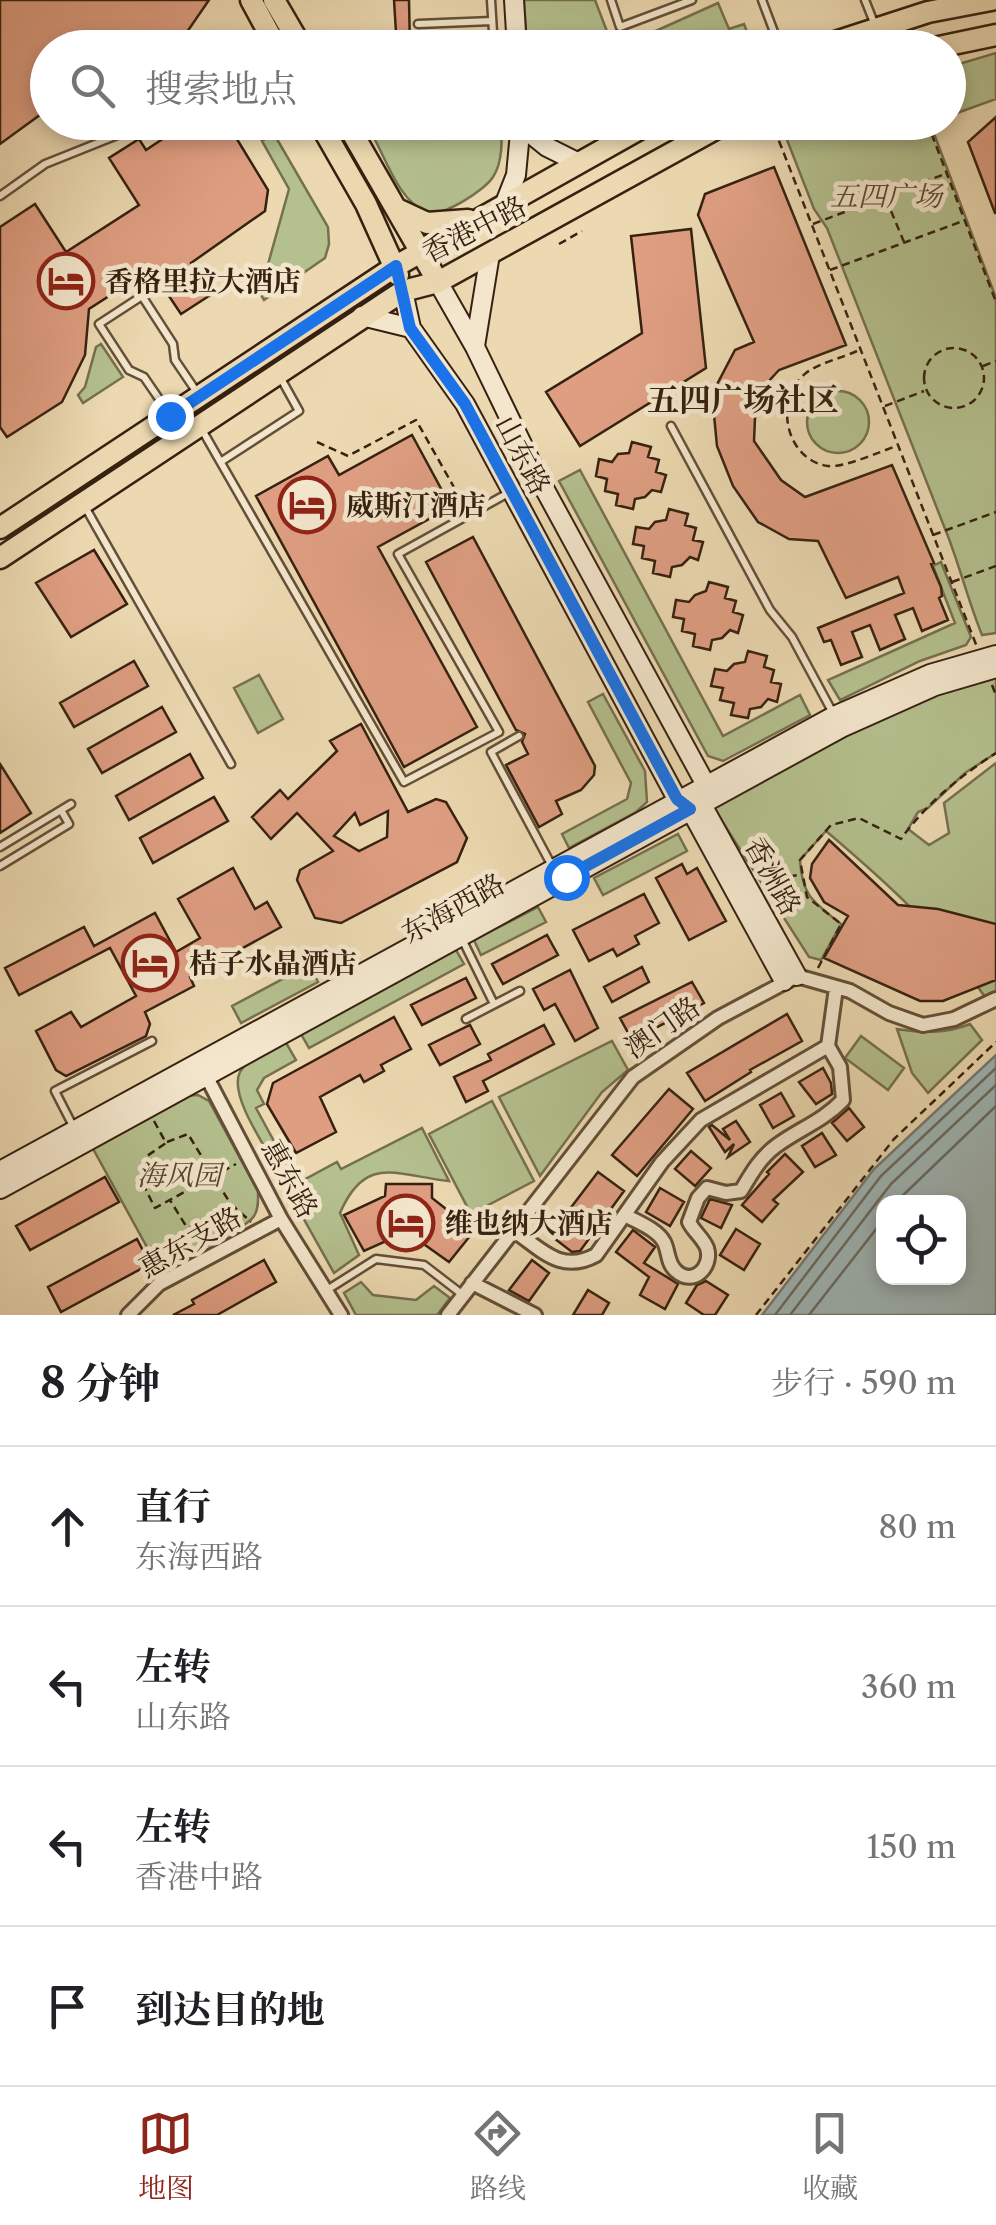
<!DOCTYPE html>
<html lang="zh">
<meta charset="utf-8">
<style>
:root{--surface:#fff;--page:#f2f2f2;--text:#202124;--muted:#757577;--line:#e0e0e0;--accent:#8f2418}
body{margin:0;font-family:"Libre Caslon Text","Noto Serif SC",serif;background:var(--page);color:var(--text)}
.controls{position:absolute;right:30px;bottom:30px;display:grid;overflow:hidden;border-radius:20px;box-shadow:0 5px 15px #0003}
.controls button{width:90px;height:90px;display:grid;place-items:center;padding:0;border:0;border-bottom:2px solid var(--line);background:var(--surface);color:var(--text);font:50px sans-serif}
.stop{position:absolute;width:30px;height:30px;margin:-22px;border:8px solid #1a73e8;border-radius:50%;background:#fff}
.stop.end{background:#1a73e8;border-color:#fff;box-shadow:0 2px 10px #0008}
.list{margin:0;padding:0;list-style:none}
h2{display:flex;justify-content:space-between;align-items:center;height:130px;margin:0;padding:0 40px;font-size:42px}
h2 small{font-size:32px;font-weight:400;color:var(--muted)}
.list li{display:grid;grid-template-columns:65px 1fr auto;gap:30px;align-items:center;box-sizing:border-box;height:160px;padding:0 40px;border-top:2px solid var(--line)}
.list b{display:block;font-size:38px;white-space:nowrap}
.list p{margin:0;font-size:32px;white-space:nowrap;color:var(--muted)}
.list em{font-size:32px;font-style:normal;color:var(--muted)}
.icon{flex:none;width:55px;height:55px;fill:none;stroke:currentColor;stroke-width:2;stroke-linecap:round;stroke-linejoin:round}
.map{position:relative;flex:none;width:996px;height:1315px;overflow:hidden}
.search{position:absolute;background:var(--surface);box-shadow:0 5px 15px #0003;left:30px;right:30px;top:30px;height:110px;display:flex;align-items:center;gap:25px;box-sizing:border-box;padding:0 35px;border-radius:55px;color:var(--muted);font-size:38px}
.sheet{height:770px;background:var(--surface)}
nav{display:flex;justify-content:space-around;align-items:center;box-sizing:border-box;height:140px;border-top:2px solid var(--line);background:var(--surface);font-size:28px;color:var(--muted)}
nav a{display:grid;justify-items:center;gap:5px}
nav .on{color:var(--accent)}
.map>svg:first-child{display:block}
.green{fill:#b4c08e;stroke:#75704f;stroke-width:2.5}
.water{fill:#9fb7b8;stroke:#757b75;stroke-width:2.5;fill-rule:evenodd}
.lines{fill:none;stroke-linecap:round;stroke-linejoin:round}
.shore{stroke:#6a6c64;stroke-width:2.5}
.building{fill:#df9e82;stroke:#362110;stroke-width:2.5;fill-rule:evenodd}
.lane-casing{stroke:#644f38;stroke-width:11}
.street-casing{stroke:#644f38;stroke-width:18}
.secondary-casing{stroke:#362110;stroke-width:22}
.primary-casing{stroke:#362110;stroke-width:25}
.path{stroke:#362110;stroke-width:2.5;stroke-dasharray:8 5;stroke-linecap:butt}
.lane{stroke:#f3e6cc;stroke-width:6}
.street{stroke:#f3e6cc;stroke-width:12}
.secondary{stroke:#f3e6cc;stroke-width:18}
.primary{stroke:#ecd9b1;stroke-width:20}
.route{stroke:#1a73e8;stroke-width:12}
.labels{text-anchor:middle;stroke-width:9;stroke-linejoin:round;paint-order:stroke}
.park-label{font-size:28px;font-style:italic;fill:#564930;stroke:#f3e6cc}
.street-label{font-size:28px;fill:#362110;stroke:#f3e6cc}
.poi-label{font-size:28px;font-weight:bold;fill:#362110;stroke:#f3e6cc;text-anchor:start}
.quarter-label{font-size:32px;font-weight:bold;fill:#362110;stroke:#f3e6cc}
</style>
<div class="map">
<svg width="996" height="1315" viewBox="0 0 996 1315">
<rect width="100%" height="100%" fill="#ecd9b1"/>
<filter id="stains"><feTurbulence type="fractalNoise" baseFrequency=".002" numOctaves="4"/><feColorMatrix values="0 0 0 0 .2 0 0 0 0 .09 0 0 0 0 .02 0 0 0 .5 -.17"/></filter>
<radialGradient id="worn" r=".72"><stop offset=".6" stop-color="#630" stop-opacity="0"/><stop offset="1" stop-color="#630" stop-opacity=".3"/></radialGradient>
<path class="green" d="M524 0H595L613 47H527Z
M718 3 729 29 744 24 752 44 745 48 620 47Z
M996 53V99L949 116V67Z
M501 122C502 139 503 162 493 177 485 190 442 218 427 212 400 203 386 159 373 136L381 123Z
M794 122 930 123 996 298V633L982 635C969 603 961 571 949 539L827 228 814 209 782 127Z
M274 134 328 227 329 244 325 258 264 300 260 293 289 189 262 141Z
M101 344 123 377 83 403 78 395 85 387 96 347Z
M807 422a31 31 0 1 1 62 0a31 31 0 1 1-62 0Z
M580 470 723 736 800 695 810 715 723 761 708 756 559 481Z
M941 562 971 637 966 645 920 661 840 700 828 680 955 623 933 566Z
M996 673V753L965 773 928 808 918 812 908 829 929 845 949 833 944 803 996 763V992L985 997C942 932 885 881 826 831L800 860C802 897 814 902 841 924L821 960 809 957 711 804 901 705Z
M259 675 283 719 258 733 234 688Z
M603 694 645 771 647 802 636 812 569 848 562 834 627 799 631 783 588 702Z
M678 834 687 851 603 895 594 878Z
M538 907 546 922 481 955 474 940Z
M456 950 464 964 309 1048 301 1034Z
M309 965 318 982 241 1023 232 1006Z
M970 1024 982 1040 928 1093 912 1073 897 1029C923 1033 945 1034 970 1024Z
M861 1036 904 1068 888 1090 845 1058Z
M285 1041 296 1060 264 1078 257 1090 264 1104 256 1108 288 1167 279 1172C267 1149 228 1095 240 1072 249 1056 271 1049 285 1041Z
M612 1041 628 1070 602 1092 540 1176 499 1097Z
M198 1095 209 1101 258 1191C258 1199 259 1209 254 1216 244 1231 178 1259 159 1269L91 1145 183 1096Z
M492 1101 534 1181 471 1214 429 1134Z
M422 1128 449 1181C397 1176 366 1153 340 1213L359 1255 334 1273 287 1189 337 1162 341 1169Z
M361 1282 373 1295 416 1300 434 1286 450 1298 437 1315H356L344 1293Z"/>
<path class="water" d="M996 1055V1315H762L874 1169ZM958 1202V1278H884V1202Z"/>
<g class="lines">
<path class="shore" d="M896 1202 996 1106
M775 1315 881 1176 996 1068
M790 1315 891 1184 996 1085
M809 1315 884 1219"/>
</g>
<path class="building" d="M0 0H209L176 48H48V109L0 144Z
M394 0H409L410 48H397Z
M996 117V213H995L968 142Z
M188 122H253L232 131 268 190 265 211 191 263 212 294 181 314 151 269 89 309 85 355 62 402 7 437 0 427V227L35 204 66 252 139 205 109 158 139 139 146 150Z
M774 167 846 345 779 370 756 395 754 441 781 480 805 497 892 465 934 563 931 564 941 587 942 596 939 598 948 620 922 631 913 608 895 615 905 639 880 650 870 625 852 632 862 657 841 665 831 640 824 642 818 628 904 593 898 577 846 598 818 541 789 539 758 522 733 486 717 446 712 394 735 350 754 342 698 215 705 194Z
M691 229 706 368 580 446 546 392 642 333 631 236Z
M412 435 451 507 378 547 477 727 404 767 256 496 328 456 339 475Z
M632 442 651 447 648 457 659 460 656 472 666 475 661 492 652 490 645 497 635 499 633 509 616 505 618 494 605 491 607 479 596 476 599 459 612 462 618 454 629 453Z
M669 509 688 514 685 525 696 528 693 540 703 542 698 560 690 557 682 565 672 567 670 577 653 573 655 561 642 558 644 546 633 544 636 527 649 529 655 522 666 520Z
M473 537 595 766 594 775 581 790 556 801 562 814 539 827 506 765 528 754 522 742 525 734 516 730 426 562Z
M94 550 127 604 71 637 36 583Z
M709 582 728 587 725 598 736 601 733 612 743 615 738 633 730 630 722 638 712 640 710 650 693 646 695 634 682 631 684 619 673 617 676 600 689 602 695 595 706 591Z
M748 651 767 656 764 667 774 670 771 682 781 684 777 702 768 699 761 707 750 709 748 718 731 715 734 703 720 700 723 688 711 686 715 669 727 671 734 664 745 662Z
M134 661 148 686 74 727 60 703Z
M162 707 176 732 102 773 88 749Z
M361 724 408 812 436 799 446 802 467 838 457 862 341 923 315 918 297 880 300 870 333 851 297 813 271 839 252 817 280 790 288 799 337 751 330 741ZM388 811 387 837 359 851 334 836 355 813 360 825Z
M190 754 203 778 129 820 116 796Z
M0 764 31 813 0 833Z
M214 797 228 821 153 863 140 838Z
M829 840 898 905 938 909 996 924V980L943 1001H920L824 958 848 916 824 902 810 878 812 864Z
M682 864 687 874 697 868 726 921 689 940 656 878Z
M233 868 255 909 267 902 281 927 190 977 194 986 145 1012 150 1024 146 1036 66 1076 56 1070 36 1031 71 1012 81 1027 136 996 110 948 19 995 5 968 84 927 94 946 155 913 176 952 200 938 178 899Z
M644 894 659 923 635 936 639 944 617 956 613 949 589 961 573 930Z
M547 935 558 955 503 984 492 964Z
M642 967 649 982 612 1002 604 987Z
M570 970 598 1028 575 1041 555 1004 544 1010 533 989Z
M466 978 476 998 422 1025 411 1005Z
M692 982 704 1003 632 1040 620 1018Z
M787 1014 802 1041 750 1070 751 1072 705 1101 687 1073Z
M394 1017 411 1049 381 1065 384 1071 364 1082 360 1075 320 1097 336 1132 296 1153 267 1104 273 1083Z
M470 1025 480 1044 440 1065 429 1045Z
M544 1025 554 1044 483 1081 488 1091 466 1102 454 1077 491 1060 488 1054Z
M823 1068 831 1083 832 1094 816 1104 799 1082Z
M669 1089 693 1109 637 1176 612 1155Z
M781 1093 794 1116 773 1128 760 1105Z
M849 1108 864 1127 847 1141 832 1123Z
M736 1121 750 1142 728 1157 734 1144 725 1152 709 1127 712 1125 730 1140 723 1129Z
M822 1133 836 1155 815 1167 802 1146Z
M691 1151 711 1168 695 1186 675 1169Z
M785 1154 803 1172 773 1200 778 1204 762 1222 742 1205 769 1174 767 1172Z
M598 1172 624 1191 580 1251 572 1252 550 1235Z
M105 1177 119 1202 30 1250 16 1226Z
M386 1184H432V1198L474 1231 449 1262 418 1240 395 1237 364 1251 344 1215 385 1196Z
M660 1188 684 1202 670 1226 646 1212Z
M710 1199 732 1205 721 1228 701 1218Z
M736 1229 760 1244 744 1270 720 1255Z
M633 1230 655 1247 644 1263 678 1284 665 1309 640 1295 649 1277 616 1252Z
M137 1239 150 1264 61 1312 48 1287Z
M264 1260 276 1282 217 1315H173L194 1304 192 1300Z
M532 1260 549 1273 529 1301 509 1290Z
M706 1281 728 1295 715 1315H704L686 1303 697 1285Z
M588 1290 609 1303 602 1315H573Z"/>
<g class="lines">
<g class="lane-casing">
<path id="lane" d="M491 0 494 48
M611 0 620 27 692 0
M762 0 780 48
M865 0 884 48
M418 24 492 21
M0 196 45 164 150 122
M168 412 144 377 129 370 99 324 142 296 173 344 175 360 196 391
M671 426 770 610 792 637 834 715
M201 428 404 782 499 732 398 554 510 492
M222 461 299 411 279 375
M84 505 231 764
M519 736 491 752 552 866
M0 847 71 804
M0 866 69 824 61 810
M463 941 493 1002
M466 1019 520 991
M74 1128 55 1091 152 1041
M327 1290 376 1259 424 1265 463 1295"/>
</g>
<g class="street-casing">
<path id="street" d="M203 1070 281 1219 341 1315
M625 1215C637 1222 657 1229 664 1242 669 1252 667 1263 676 1271 693 1287 713 1267 707 1248 703 1238 694 1232 689 1222L698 1198 707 1188 726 1193 741 1191C751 1174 760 1158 776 1146 799 1129 823 1121 843 1100L840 1067 828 1046
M513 1230C542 1250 561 1274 596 1255L662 1162 701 1120 828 1046 836 988
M472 1283 535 1315
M128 1315 159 1284 281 1219
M448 1315 633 1077 718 1018 797 976 850 991 889 1013 923 1025 954 1019 996 999"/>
</g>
<g class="secondary-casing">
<path id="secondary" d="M514 0 517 48
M521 126 547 147 579 163
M505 203 516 175 521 122
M438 282 475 347 538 477 706 785 701 803 797 976
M403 291 411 328 465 404 677 799 690 809 784 981
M362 316 411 328
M475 346 490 254
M0 1171 834 716 930 674 996 655
M0 1189 841 728 935 686 996 668"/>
</g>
<g class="primary-casing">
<path id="primary" d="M251 0 277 48
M274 0 302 48
M817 48 928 12 991 0
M934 48 996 35
M319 122 366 204 398 275
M346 122 438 282
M397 209 427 223 468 220
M0 528 396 266 652 122
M0 558 403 291 438 282 728 122"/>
</g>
<path class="path" d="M752 122 772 123 977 647
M927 122 996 302
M886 199 904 242
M813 224 945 174
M559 244 582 231
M830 270 963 221
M924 378a30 30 0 1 1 60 0a30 30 0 1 1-60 0Z
M857 351C842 358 819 363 806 373 773 399 785 460 828 466 843 468 880 452 896 446
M983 366 996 361
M885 406 924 391
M317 442 348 456 416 420 464 505
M933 535 996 512
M952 582 996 566
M992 685 996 695
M763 880 799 875
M818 968 841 924 807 897 800 860 831 825 859 818 901 839C926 804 960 776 996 753
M154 1121 166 1143 144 1158 147 1170 143 1184 155 1208 236 1164
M167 1142 188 1134 230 1203 223 1211 190 1227 186 1226 170 1200
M231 1204 251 1222
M756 1315 894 1139 996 1042"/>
<use href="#lane" class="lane"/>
<use href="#street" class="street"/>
<use href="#secondary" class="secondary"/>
<use href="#primary" class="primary"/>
</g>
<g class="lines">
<path class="route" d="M170 416 396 266 410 328 465 404 677 799 690 809 566 877"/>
</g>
<defs>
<g id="hotel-ring" transform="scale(2.875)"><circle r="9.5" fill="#f3e6cc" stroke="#8f2418" stroke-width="1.5"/><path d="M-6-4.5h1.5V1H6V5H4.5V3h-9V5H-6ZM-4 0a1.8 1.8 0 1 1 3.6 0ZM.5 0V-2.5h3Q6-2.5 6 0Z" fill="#8f2418"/></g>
</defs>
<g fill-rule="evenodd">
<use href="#hotel-ring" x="66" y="281"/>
<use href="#hotel-ring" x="307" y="505"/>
<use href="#hotel-ring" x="150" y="963"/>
<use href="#hotel-ring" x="406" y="1223"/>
</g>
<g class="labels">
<g class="park-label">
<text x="886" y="206">五四广场</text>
<text x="179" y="1185">海风园</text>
</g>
<g class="street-label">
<text transform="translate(474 229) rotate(-27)" y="10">香港中路</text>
<text transform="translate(523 455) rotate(62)" y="10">山东路</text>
<text transform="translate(773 876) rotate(61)" y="10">香洲路</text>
<text transform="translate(453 908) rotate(-29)" y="10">东海西路</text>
<text transform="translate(662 1027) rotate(-35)" y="10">澳门路</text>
<text transform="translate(290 1179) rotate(61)" y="10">惠东路</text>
<text transform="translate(190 1242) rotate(-30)" y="10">惠东支路</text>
</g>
<g class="poi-label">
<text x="105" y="291">香格里拉大酒店</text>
<text x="346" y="515">威斯汀酒店</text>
<text x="189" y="973">桔子水晶酒店</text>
<text x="445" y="1233">维也纳大酒店</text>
</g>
<g class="quarter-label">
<text x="743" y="411">五四广场社区</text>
</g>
</g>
<rect width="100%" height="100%" filter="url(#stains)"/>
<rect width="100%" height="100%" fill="url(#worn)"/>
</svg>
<div class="controls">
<button><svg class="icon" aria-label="locate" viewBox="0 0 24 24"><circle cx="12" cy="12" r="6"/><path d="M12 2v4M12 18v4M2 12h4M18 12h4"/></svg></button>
</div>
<div class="stop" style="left:566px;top:877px"></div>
<div class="stop end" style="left:170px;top:416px"></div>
<div class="search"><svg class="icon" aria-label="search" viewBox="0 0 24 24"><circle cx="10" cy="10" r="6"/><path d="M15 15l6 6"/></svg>搜索地点</div>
</div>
<section class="sheet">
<h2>8 分钟<small>步行 · 590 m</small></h2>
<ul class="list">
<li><svg class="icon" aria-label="ahead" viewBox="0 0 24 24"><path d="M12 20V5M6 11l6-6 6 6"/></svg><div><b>直行</b><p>东海西路</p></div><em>80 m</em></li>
<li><svg class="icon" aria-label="left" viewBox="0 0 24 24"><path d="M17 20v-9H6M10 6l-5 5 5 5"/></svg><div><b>左转</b><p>山东路</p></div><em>360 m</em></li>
<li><svg class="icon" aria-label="left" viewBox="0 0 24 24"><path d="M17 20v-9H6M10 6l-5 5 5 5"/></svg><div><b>左转</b><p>香港中路</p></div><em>150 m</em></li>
<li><svg class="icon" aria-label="arrive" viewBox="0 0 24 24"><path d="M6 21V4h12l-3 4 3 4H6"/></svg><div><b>到达目的地</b></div></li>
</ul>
</section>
<nav>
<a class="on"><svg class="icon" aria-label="map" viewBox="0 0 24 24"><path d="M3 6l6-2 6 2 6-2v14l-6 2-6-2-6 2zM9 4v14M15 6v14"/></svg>地图</a>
<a><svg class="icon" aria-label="directions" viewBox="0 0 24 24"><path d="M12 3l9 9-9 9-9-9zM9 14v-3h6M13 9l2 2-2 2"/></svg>路线</a>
<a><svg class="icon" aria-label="saved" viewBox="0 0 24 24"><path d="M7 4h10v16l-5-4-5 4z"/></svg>收藏</a>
</nav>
